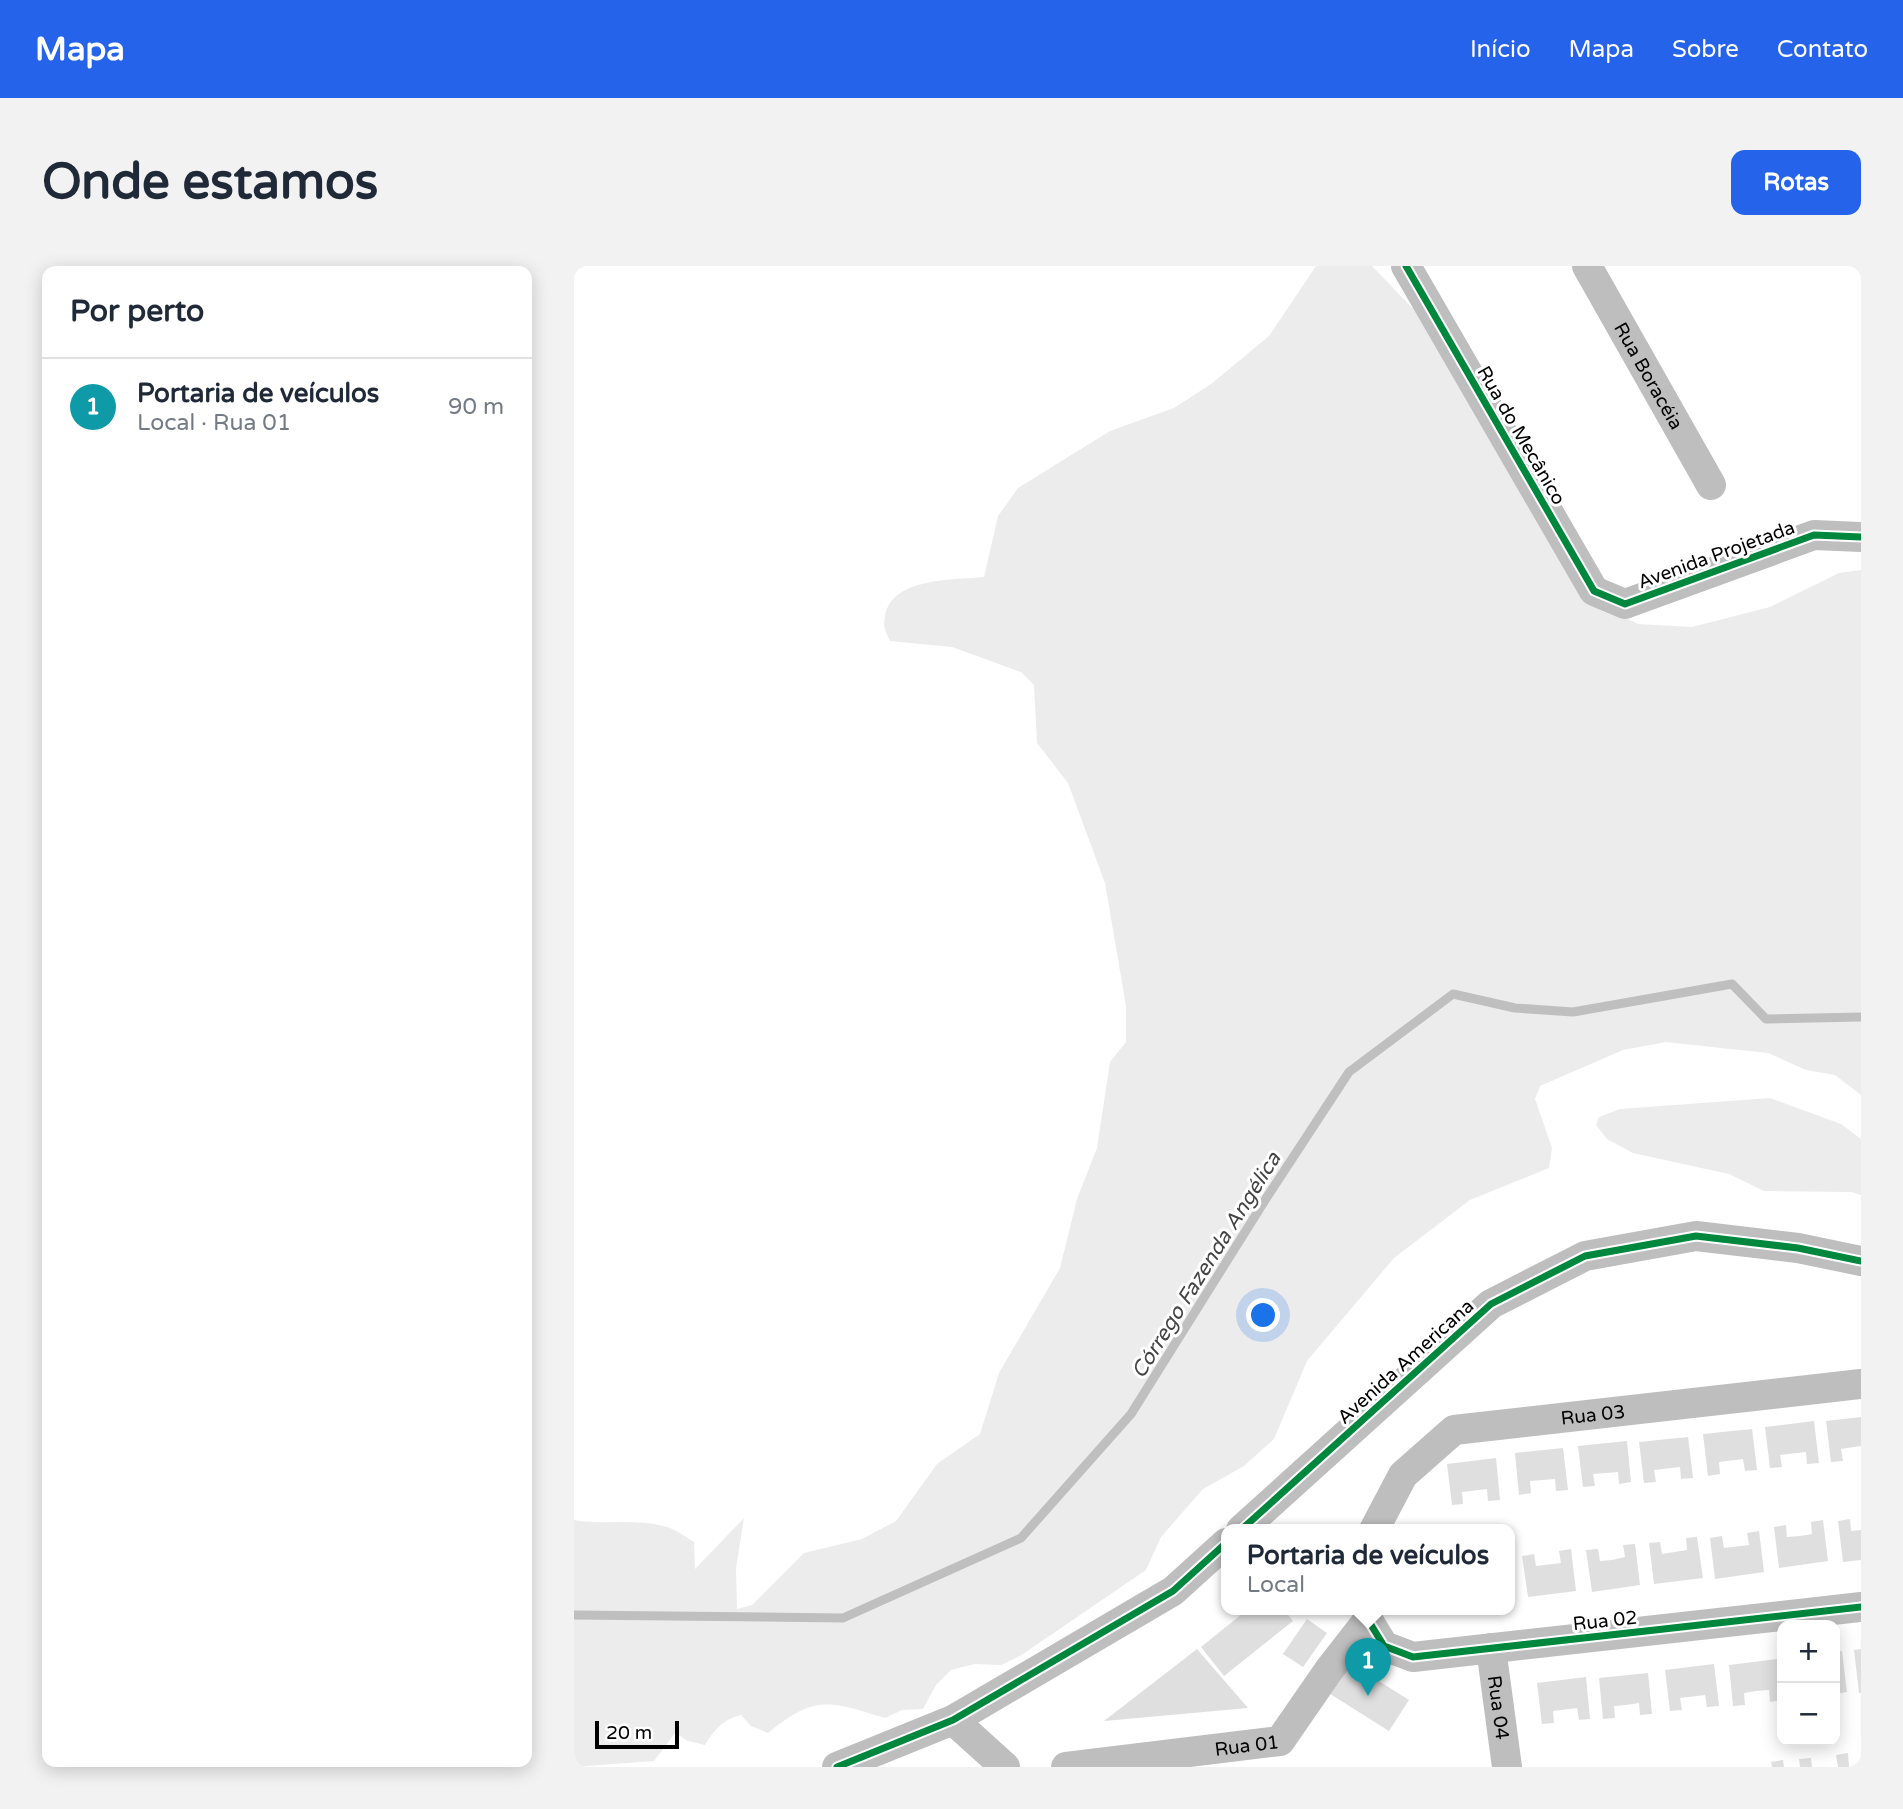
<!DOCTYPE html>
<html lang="pt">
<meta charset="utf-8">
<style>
:root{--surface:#fff;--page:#f2f2f3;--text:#1f2937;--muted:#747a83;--line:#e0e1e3;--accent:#2563eb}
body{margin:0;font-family:"Varela Round",sans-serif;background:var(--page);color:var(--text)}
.controls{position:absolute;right:21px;bottom:21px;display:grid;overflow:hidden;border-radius:14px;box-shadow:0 4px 18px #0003}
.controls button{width:63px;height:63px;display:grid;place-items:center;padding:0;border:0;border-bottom:2px solid var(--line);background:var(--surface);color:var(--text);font:35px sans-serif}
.scale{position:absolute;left:21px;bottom:18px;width:84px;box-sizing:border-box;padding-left:7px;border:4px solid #000;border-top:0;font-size:19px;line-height:24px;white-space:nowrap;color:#000;-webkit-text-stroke:5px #fff;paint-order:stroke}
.you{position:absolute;left:690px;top:1050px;width:24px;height:24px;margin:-18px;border:5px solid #fff;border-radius:50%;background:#1a73e8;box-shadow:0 0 0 10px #1a73e833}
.badge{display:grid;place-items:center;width:46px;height:46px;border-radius:50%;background:var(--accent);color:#fff;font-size:23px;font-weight:700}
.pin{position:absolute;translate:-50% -58px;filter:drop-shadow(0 2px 4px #0008)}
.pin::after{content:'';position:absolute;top:37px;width:24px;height:21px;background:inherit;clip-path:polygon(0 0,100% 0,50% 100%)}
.popup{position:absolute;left:647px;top:1258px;width:294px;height:91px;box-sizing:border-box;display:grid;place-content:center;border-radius:14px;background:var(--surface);filter:drop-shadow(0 2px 5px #0005);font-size:23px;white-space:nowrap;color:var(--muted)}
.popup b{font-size:26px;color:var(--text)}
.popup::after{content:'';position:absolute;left:50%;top:100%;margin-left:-14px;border:14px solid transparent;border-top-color:var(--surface)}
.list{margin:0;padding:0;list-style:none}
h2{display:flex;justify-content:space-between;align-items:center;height:91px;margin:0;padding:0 28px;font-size:30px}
h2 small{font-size:23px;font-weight:400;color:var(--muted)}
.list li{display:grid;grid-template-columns:46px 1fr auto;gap:21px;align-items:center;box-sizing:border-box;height:98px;padding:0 28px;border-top:2px solid var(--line)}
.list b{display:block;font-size:26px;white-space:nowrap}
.list p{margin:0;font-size:23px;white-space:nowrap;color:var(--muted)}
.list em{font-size:23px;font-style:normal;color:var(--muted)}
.map{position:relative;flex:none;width:1287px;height:1501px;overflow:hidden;border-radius:14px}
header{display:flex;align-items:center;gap:42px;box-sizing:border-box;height:98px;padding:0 35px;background:var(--accent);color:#fff}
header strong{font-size:33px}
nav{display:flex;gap:38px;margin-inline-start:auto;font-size:24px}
.intro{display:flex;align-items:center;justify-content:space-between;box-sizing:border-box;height:168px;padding:0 42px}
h1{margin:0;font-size:49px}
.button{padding:18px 32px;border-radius:14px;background:var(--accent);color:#fff;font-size:24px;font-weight:700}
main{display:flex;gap:42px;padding:0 42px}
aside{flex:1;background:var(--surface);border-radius:14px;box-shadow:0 4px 18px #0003}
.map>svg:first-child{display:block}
.green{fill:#ececec}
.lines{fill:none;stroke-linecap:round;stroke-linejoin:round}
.stream{stroke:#bfbfbf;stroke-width:9}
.building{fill:#dfdfdf}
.street{stroke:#bebebe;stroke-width:30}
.cycleway-casing{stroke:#fff;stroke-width:11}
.cycleway{stroke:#00873e;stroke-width:7}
.labels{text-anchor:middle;stroke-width:6;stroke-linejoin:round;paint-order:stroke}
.street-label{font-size:19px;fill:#000;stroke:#fff}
.water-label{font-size:21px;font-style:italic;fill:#444;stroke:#fff}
</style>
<header>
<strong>Mapa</strong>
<nav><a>Início</a><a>Mapa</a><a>Sobre</a><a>Contato</a></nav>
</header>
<div class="intro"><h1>Onde estamos</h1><a class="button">Rotas</a></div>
<main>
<aside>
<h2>Por perto<small></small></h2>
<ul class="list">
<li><span class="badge" style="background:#0f9aa8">1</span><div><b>Portaria de veículos</b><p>Local · Rua 01</p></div><em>90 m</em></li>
</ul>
</aside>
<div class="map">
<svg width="1287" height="1501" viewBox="0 0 1287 1501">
<rect width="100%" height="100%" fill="#fff"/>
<path class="green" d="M742 0H798L892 98 1023 337 1064 358 1118 361 1196 341 1265 307 1287 304V829L1261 809 1232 804 1194 787 1092 776 1049 784 966 820 961 833 978 882 975 902 896 934 820 992 733 1095 700 1173 670 1200 629 1223 587 1271 572 1304 446 1390 427 1399 401 1398 377 1404 362 1419 349 1443 328 1444 311 1452C256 1435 241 1428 194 1467L177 1460 167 1449C148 1454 141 1463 131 1479L114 1475 101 1467 80 1495 0 1501V1254C31 1260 65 1251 96 1262 104 1265 112 1271 120 1276L121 1303 170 1252 162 1302 163 1343 178 1339 230 1287 288 1273 322 1255 363 1198 406 1168 425 1107 486 1002 503 933 523 882 536 796 552 776V740L531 617 494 517 463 477 460 419 447 406 378 381 316 375C311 365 309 361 311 350 318 311 380 314 410 311L424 250 444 222 536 165 600 142 637 118 695 70Z
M1196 832 1267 858 1287 873V929L1277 926 1190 925 1155 908 1059 887 1033 873 1022 859 1025 851 1046 843Z"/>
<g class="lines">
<path class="stream" d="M0 1349 269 1352 447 1272 557 1148 693 931 775 806 879 728 941 742 999 746 1158 718 1192 753 1287 751"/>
</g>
<path class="building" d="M1287 1151V1180L1267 1183 1269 1195 1257 1196 1252 1155Z
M1240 1155 1245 1197 1233 1198 1232 1186 1206 1189 1208 1201 1196 1202 1191 1161Z
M1178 1163 1183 1204 1171 1205 1169 1193 1145 1196 1146 1208 1134 1210 1129 1168Z
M1114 1171 1119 1212 1107 1213 1106 1201 1080 1204 1082 1216 1070 1217 1065 1176Z
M1053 1175 1057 1216 1045 1218 1044 1206 1032 1207 1019 1208 1021 1220 1009 1221 1004 1180Z
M989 1182 994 1224 982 1225 981 1213 956 1215 957 1227 945 1229 941 1187Z
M922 1192 926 1234 914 1235 913 1223 888 1226 889 1238 878 1239 873 1198Z
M1276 1253 1277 1265 1287 1264V1294L1269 1296 1264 1255Z
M1249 1254 1254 1295 1205 1302 1200 1261 1212 1259 1213 1271 1226 1270 1238 1268 1237 1256Z
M1185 1265 1190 1306 1141 1313 1136 1272 1148 1270 1150 1282 1175 1279 1173 1267Z
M1123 1271 1129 1312 1080 1318 1075 1277 1086 1276 1088 1288 1113 1284 1112 1272Z
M1061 1278 1066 1319 1018 1326 1012 1284 1024 1283 1026 1295 1038 1294 1051 1291 1049 1279Z
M997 1283 1002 1325 954 1331 948 1290 960 1288 962 1300 987 1297 985 1285Z
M673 1344H710L719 1355 650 1410 627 1381Z
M733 1353 753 1367 729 1401 709 1388Z
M623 1383 674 1442 530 1455Z
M1287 1383V1427H1285L1280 1384Z
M1268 1385 1273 1426 1261 1428V1386Z
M1203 1393 1208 1434 1196 1436 1195 1424 1182 1425 1170 1427 1171 1439 1159 1440 1155 1399Z
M773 1395 835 1434 815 1465 753 1426Z
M1140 1398 1145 1440 1133 1441 1131 1429 1106 1432 1108 1444 1096 1445 1091 1404Z
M1074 1407 1078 1448 1066 1449 1065 1437 1052 1439 1040 1440 1041 1452 1029 1453 1025 1412Z
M1012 1411 1016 1453 1005 1454 1003 1442 979 1445 980 1457 968 1458 963 1417Z
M1274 1487 1275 1501H1264L1262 1489Z
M1237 1492 1238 1501H1226L1225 1493Z
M1209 1494 1210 1501H1198L1197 1496Z"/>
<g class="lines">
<g class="street">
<path d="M832 0 1020 325 1051 338 1240 269 1287 271"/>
<path id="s1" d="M1013 0 1137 219"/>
<path d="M667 1264 917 1038 1011 990 1122 970 1224 982 1287 995"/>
<path id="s2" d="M800 1264 829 1209 880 1164 1287 1118"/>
<path d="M793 1344 794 1354 810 1380 839 1391 1287 1341"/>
<path id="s3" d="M917 1382 933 1501"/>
<path d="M379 1454 431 1501"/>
<path d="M263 1501 379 1454 599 1325 652 1277"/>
<path id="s4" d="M492 1501 706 1475 755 1404 794 1354"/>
</g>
<g class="cycleway-casing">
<path id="cycleway" d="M832 0 1020 325 1051 338 1240 269 1287 271
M667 1264 917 1038 1011 990 1122 970 1224 982 1287 995
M793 1344 794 1354 810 1380 839 1391 1287 1341
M263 1501 379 1454 599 1325 652 1277"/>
</g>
<use href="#cycleway" class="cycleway"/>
</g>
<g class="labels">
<g class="street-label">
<text dy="7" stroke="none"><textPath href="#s1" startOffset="126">Rua Boracéia</textPath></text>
<text transform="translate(948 169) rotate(60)" y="7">Rua do Mecânico</text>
<text transform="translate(1142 288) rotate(-20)" y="7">Avenida Projetada</text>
<text transform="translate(831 1095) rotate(-42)" y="7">Avenida Americana</text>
<text dy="7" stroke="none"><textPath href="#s2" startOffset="270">Rua 03</textPath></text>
<text transform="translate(1031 1354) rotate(-6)" y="7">Rua 02</text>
<text dy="7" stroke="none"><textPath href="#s3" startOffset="60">Rua 04</textPath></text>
<text dy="7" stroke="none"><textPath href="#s4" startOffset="182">Rua 01</textPath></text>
</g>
<g class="water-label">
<text transform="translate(632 999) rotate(-58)" y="7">Córrego Fazenda Angélica</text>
</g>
</g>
</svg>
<div class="controls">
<button>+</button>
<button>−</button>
</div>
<div class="scale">20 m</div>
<div class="you"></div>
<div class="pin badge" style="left:794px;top:1430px;background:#0f9aa8">1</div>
<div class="popup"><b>Portaria de veículos</b>Local</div>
</div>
</main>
